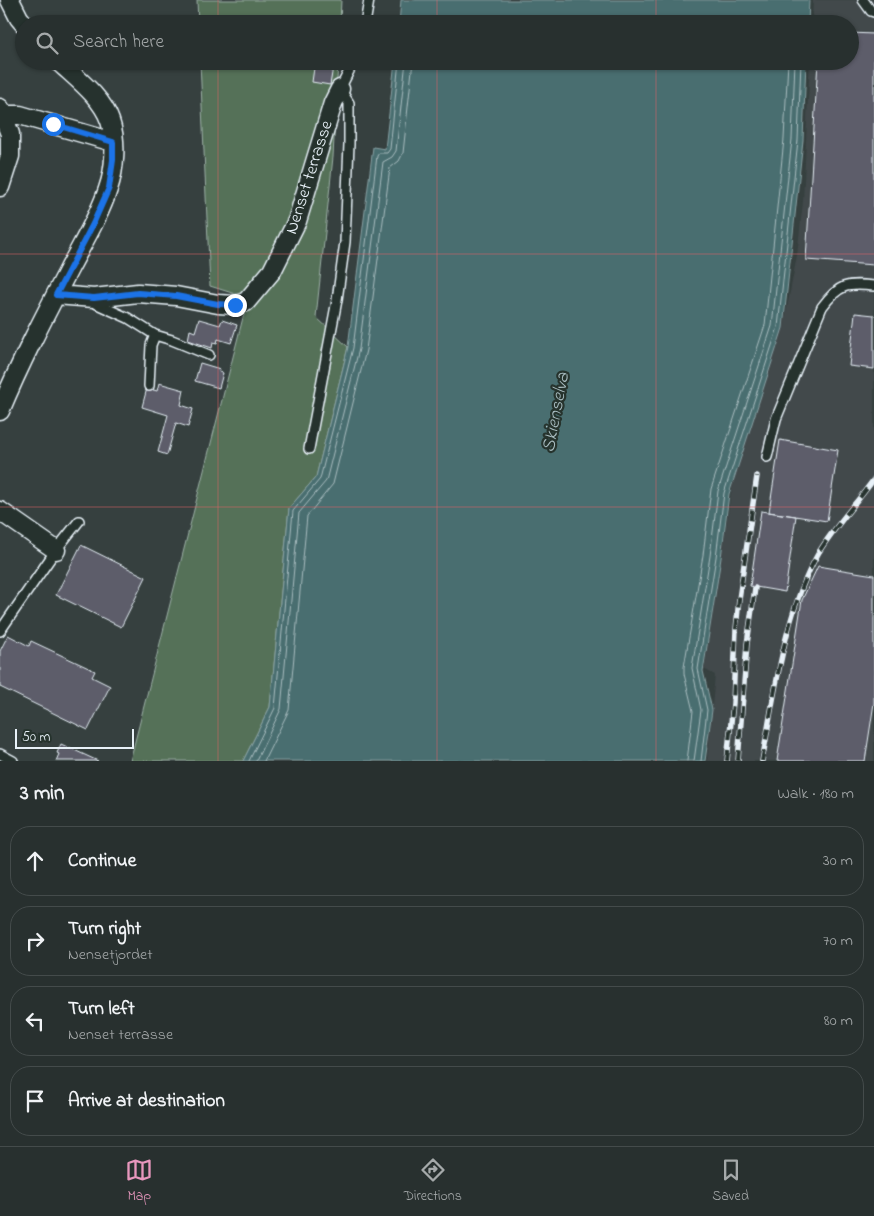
<!DOCTYPE html>
<meta charset="utf-8">
<style>
:root{--surface:#28302f;--page:#303837;--text:#f1f3f6;--muted:#a5a9aa;--line:#444b4b;--accent:#e797bd}
body{margin:0;font-family:"Indie Flower",sans-serif;background:var(--page);color:var(--text)}
.scale{position:absolute;left:15px;bottom:12px;width:119px;box-sizing:border-box;padding-left:5px;border:2px solid #e8f1f8;border-top:0;font-size:14px;line-height:18px;white-space:nowrap;color:#e8f1f8;-webkit-text-stroke:4px #26332d;paint-order:stroke}
.stop{position:absolute;width:15px;height:15px;margin:-11px;border:4px solid #1a73e8;border-radius:50%;background:#fff}
.stop.end{background:#1a73e8;border-color:#fff;box-shadow:0 1px 5px #0008}
.list{margin:0;padding:0;list-style:none}
h2{display:flex;justify-content:space-between;align-items:center;height:65px;margin:0;padding:0 20px;font-size:21px}
h2 small{font-size:16px;font-weight:400;color:var(--muted)}
.list li{display:grid;grid-template-columns:32px 1fr auto;gap:15px;align-items:center;box-sizing:border-box;height:70px;margin:0 10px 10px;padding:0 10px;border:1px solid var(--line);border-radius:20px}
.list b{display:block;font-size:19px;white-space:nowrap}
.list p{margin:0;font-size:16px;white-space:nowrap;color:var(--muted)}
.list em{font-size:16px;font-style:normal;color:var(--muted)}
.icon{flex:none;width:28px;height:28px;fill:none;stroke:currentColor;stroke-width:2;stroke-linecap:round;stroke-linejoin:round}
.map{position:relative;flex:none;width:874px;height:761px;overflow:hidden}
.search{position:absolute;background:var(--surface);box-shadow:0 1px 4px #0004;left:15px;right:15px;top:15px;height:55px;display:flex;align-items:center;gap:12px;box-sizing:border-box;padding:0 18px;border-radius:28px;color:var(--muted);font-size:19px}
.sheet{height:385px;background:var(--surface)}
nav{display:flex;justify-content:space-around;align-items:center;box-sizing:border-box;height:70px;border-top:1px solid var(--line);background:var(--surface);font-size:14px;color:var(--muted)}
nav a{display:grid;justify-items:center;gap:2px}
nav .on{color:var(--accent)}
.map>svg:first-child{display:block}
.built{fill:#42494c}
.green{fill:#557158;stroke:#9eb1a8}
.water{fill:#4a6e6f;stroke:#89a2a6}
.lines{fill:none;stroke-linecap:round;stroke-linejoin:round}
.shore{stroke:#a9bdc1;stroke-width:1}
.building{fill:#5d5d6a;stroke:#e8f1f8}
.lane-casing{stroke:#e8f1f8;stroke-width:12}
.street-casing{stroke:#e8f1f8;stroke-width:21}
.lane{stroke:#26332d;stroke-width:9}
.street{stroke:#26332d;stroke-width:18}
.rail-casing{stroke:#e8f1f8;stroke-width:5.5}
.rail{stroke:#26332d;stroke-width:4;stroke-dasharray:11;stroke-linecap:butt}
.route{stroke:#1a73e8;stroke-width:6}
.grid{fill:none;stroke:#db6466;stroke-width:1;stroke-opacity:0.55}
.labels{text-anchor:middle;stroke-width:4.5;stroke-linejoin:round;paint-order:stroke}
.street-label{font-size:18px;fill:#e8f1f8;stroke:#26332d}
.water-label{font-size:19px;font-style:italic;fill:#a9bdc1;stroke:#26332d}
</style>
<div class="map">
<svg width="874" height="761" viewBox="0 0 874 761">
<rect width="100%" height="100%" fill="#36403f"/>
<filter id="ink" filterUnits="userSpaceOnUse"><feTurbulence type="fractalNoise" baseFrequency=".02" numOctaves="2"/><feDisplacementMap in="SourceGraphic" scale="10" xChannelSelector="R" yChannelSelector="G"/><feConvolveMatrix kernelMatrix="1 2 1 2 8 2 1 2 1" color-interpolation-filters="sRGB"/></filter>
<g filter="url(#ink)">
<path class="built" d="M813 0H874V761H707L715 675 704 669 754 343 776 346 784 323 797 256 803 202 810 61H850V24H812Z"/>
<path class="green" d="M197 0H341L340 24H198Z
M200 61H338L333 157 316 317 348 347 316 477 289 508 270 707 243 761H130L248 298 210 286Z"/>
<path class="water" d="M401 0H809L808 24H399Z
M395 61H806L803 140 783 328 729 494 721 558 703 671 712 710 705 761H243L270 707 289 508 316 477 348 347 373 147 385 149Z"/>
<g class="lines">
<path class="shore" d="M249 761 275 708 293 511 320 479 353 348 377 156 379 153H387L390 149 399 61
M256 761 281 709 299 513 326 481 359 349 383 162 392 157 396 151 406 61
M264 761 289 710 307 516 333 484 366 350 390 168 399 161 403 153 413 61
M687 761 693 711 684 674V667L703 555 711 489 765 325 784 139 788 61
M694 761 701 710 692 668 710 556 718 491 772 326 792 139 795 61
M701 761 707 710 698 669 716 557 724 493 778 327 798 140 801 61"/>
</g>
<path class="building" d="M850 33 874 34V265L806 260 818 61H850Z
M315 61H334L330 85 312 82Z
M855 313 874 315V369L849 366Z
M199 319 220 325 222 320 237 325 231 343 218 339 217 343 213 342 212 348 188 340 190 330 195 332Z
M200 363 220 369 219 372 223 373 219 388 195 381Z
M159 383 184 390 181 405 193 409 188 427 176 423 167 455 158 452 168 415 142 407 147 388 157 391Z
M780 440 838 450 827 521 769 512Z
M761 511 796 516 785 592 750 586Z
M81 545 146 577 121 627 56 595Z
M818 566 874 575V703L865 761H777L802 600Z
M8 635 29 646 31 641 95 671 92 677 110 686 88 730 0 687V651Z
M61 744 98 761H56L59 754 57 753Z"/>
<g class="lines">
<g class="lane-casing">
<path id="lane" d="M863 0 871 11 874 12
M365 24 369 0
M94 299 97 304 128 318 155 335 172 340 209 355
M149 386 151 345 155 335
M309 449 337 300 345 242 349 144V103L340 89 354 61
M767 457 776 419 822 307C839 284 847 283 874 286
M0 631 56 550 79 521
M0 754 13 761"/>
</g>
<g class="street-casing">
<path id="street" d="M10 0 19 18 24 24
M0 108 10 134V156L0 187
M3 115H20L113 142
M56 295 94 298 138 293 176 296 218 304 235 305 246 302 272 271 297 221 333 103 340 89
M0 411C20 363 44 317 68 271 82 244 99 217 108 189 115 169 117 141 110 121 102 97 76 78 58 61
M0 511 56 550"/>
</g>
<use href="#lane" class="lane"/>
<use href="#street" class="street"/>
<g class="rail-casing">
<path id="rail" d="M727 761 733 703 736 629 739 599 757 476
M738 761 747 644 755 588
M762 761C775 693 784 613 819 552 835 526 856 504 874 479"/>
</g>
<use href="#rail" class="rail"/>
</g>
</g>
<g class="lines" filter="url(#ink)">
<path class="route" d="M53 124 113 142V160L109 188 93 224 56 295 94 298 138 293 176 296 218 304 235 305"/>
</g>
<path class="grid" d="M218 0V24M437 0V24M656 0V24M218 61V761M437 61V761M656 61V761M0 254H874M0 507H874"/>
<g class="labels">
<g class="street-label">
<text transform="translate(308 177) rotate(-72)" y="6">Nenset terrasse</text>
</g>
<g class="water-label">
<text transform="translate(554 412) rotate(-79)" y="7">Skienselva</text>
</g>
</g>
</svg>
<div class="scale">50 m</div>
<div class="stop" style="left:53px;top:124px"></div>
<div class="stop end" style="left:235px;top:305px"></div>
<div class="search"><svg class="icon" aria-label="search" viewBox="0 0 24 24"><circle cx="10" cy="10" r="6"/><path d="M15 15l6 6"/></svg>Search here</div>
</div>
<section class="sheet">
<h2>3 min<small>Walk · 180 m</small></h2>
<ul class="list">
<li><svg class="icon" aria-label="ahead" viewBox="0 0 24 24"><path d="M12 20V5M6 11l6-6 6 6"/></svg><div><b>Continue</b></div><em>30 m</em></li>
<li><svg class="icon" aria-label="right" viewBox="0 0 24 24"><path d="M7 20v-9h11M14 6l5 5-5 5"/></svg><div><b>Turn right</b><p>Nensetjordet</p></div><em>70 m</em></li>
<li><svg class="icon" aria-label="left" viewBox="0 0 24 24"><path d="M17 20v-9H6M10 6l-5 5 5 5"/></svg><div><b>Turn left</b><p>Nenset terrasse</p></div><em>80 m</em></li>
<li><svg class="icon" aria-label="arrive" viewBox="0 0 24 24"><path d="M6 21V4h12l-3 4 3 4H6"/></svg><div><b>Arrive at destination</b></div></li>
</ul>
</section>
<nav>
<a class="on"><svg class="icon" aria-label="map" viewBox="0 0 24 24"><path d="M3 6l6-2 6 2 6-2v14l-6 2-6-2-6 2zM9 4v14M15 6v14"/></svg>Map</a>
<a><svg class="icon" aria-label="directions" viewBox="0 0 24 24"><path d="M12 3l9 9-9 9-9-9zM9 14v-3h6M13 9l2 2-2 2"/></svg>Directions</a>
<a><svg class="icon" aria-label="saved" viewBox="0 0 24 24"><path d="M7 4h10v16l-5-4-5 4z"/></svg>Saved</a>
</nav>
